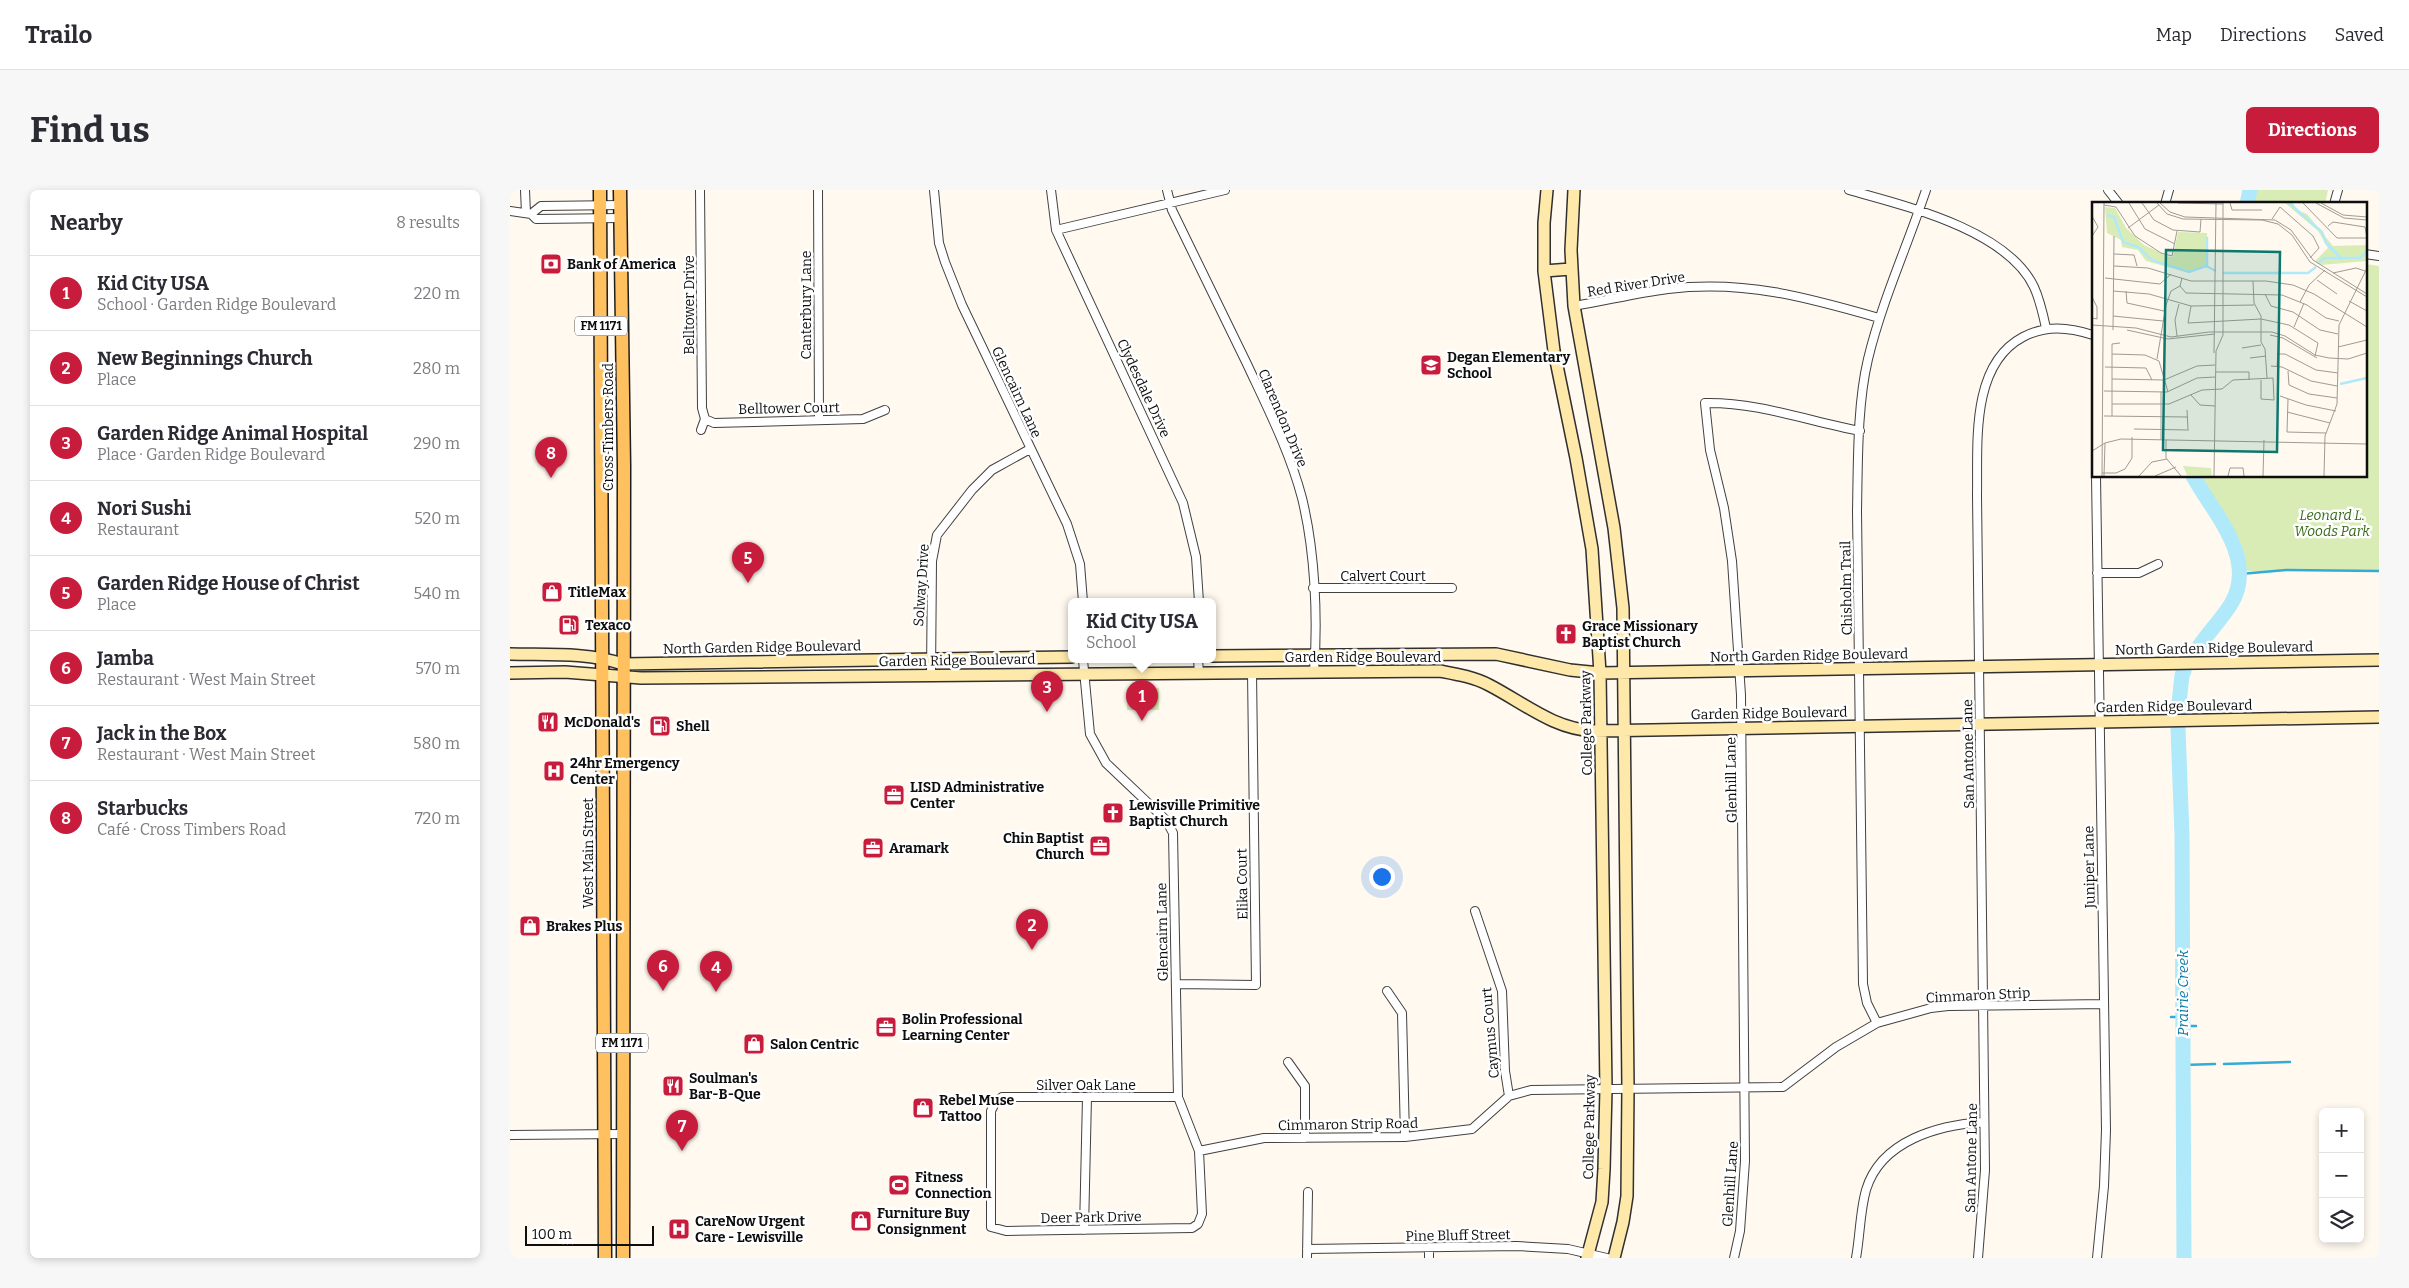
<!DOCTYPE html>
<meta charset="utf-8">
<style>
:root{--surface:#fff;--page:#f7f7f7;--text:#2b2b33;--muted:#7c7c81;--line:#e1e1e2;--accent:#c81c3d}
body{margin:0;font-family:Bitter,serif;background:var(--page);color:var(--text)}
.controls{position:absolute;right:15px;bottom:15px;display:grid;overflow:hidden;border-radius:8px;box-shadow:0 2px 8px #0003}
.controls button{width:45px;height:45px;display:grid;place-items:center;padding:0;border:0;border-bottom:1px solid var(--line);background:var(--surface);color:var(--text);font:25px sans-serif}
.scale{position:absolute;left:15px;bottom:12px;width:129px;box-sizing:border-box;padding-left:5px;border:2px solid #0e0e0e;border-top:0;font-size:14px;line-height:18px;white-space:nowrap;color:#0e0e0e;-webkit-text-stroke:4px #fff;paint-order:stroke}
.you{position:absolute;left:871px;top:686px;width:18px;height:18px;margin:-12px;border:4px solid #fff;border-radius:50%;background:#1a73e8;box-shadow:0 0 0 8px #1a73e833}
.badge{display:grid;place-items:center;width:32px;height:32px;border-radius:50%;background:var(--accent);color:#fff;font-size:16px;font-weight:700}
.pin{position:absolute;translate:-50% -41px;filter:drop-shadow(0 1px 2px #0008)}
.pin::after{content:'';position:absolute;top:26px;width:18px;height:15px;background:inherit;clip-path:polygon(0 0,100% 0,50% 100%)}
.popup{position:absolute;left:558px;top:408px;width:148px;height:65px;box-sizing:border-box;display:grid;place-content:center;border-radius:8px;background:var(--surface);filter:drop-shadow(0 1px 4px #0005);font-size:16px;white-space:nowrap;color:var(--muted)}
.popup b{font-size:19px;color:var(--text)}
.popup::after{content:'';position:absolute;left:50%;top:100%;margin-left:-10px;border:10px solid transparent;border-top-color:var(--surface)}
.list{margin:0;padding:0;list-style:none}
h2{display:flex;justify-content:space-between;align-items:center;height:65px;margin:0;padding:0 20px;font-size:21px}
h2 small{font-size:16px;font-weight:400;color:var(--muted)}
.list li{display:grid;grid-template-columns:32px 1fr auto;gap:15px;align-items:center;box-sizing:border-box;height:75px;padding:0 20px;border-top:1px solid var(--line)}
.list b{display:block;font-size:19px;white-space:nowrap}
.list p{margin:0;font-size:16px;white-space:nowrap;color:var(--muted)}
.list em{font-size:16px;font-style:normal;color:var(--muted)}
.icon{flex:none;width:28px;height:28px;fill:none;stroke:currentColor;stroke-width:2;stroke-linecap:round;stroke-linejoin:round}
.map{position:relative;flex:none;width:1869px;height:1068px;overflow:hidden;border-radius:8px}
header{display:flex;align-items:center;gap:30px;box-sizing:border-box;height:70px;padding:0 25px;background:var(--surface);border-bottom:1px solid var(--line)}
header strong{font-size:24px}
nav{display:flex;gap:28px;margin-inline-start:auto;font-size:18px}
.intro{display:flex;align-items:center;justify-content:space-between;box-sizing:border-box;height:120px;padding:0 30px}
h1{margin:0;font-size:35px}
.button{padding:12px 22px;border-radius:8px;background:var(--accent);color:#fff;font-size:18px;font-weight:700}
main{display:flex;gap:30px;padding:0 30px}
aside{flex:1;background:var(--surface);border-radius:8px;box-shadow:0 2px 8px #0003}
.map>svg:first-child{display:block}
.green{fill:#daecb5}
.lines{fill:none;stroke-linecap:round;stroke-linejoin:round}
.stream{stroke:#32acd6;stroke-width:2.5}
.river{stroke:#b0e9fa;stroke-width:15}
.minor-casing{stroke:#414141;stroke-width:10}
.secondary-casing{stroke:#303030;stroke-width:14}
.primary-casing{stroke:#1f1f1f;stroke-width:15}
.minor{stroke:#fff;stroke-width:8}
.secondary{stroke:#ffe9aa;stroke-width:11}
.primary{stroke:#ffc15f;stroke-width:12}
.labels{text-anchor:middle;stroke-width:5;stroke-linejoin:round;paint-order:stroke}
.shield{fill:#fff;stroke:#565656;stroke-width:1}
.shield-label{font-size:12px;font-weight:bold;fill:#0e0e0e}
.poi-label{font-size:14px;font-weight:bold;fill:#0e0e0e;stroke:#fff;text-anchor:start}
.street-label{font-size:14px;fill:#0e0e0e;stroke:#fff}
.park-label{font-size:14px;font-style:italic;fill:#366a19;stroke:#fff}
.water-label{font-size:15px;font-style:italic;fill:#0e7ba8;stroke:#fff}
.inset-river{fill:none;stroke:#b0e9fa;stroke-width:2.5}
.inset-road{fill:none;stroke:#9f9b95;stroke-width:1}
.view{fill:#0f766e;fill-opacity:0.15;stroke:#0f766e;stroke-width:2.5}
.inset-edge{fill:none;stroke:#0e0e0e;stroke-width:2.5}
</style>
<header>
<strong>Trailo</strong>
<nav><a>Map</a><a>Directions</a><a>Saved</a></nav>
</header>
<div class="intro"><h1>Find us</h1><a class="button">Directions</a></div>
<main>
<aside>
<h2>Nearby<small>8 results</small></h2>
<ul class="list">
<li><span class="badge">1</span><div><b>Kid City USA</b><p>School · Garden Ridge Boulevard</p></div><em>220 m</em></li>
<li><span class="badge">2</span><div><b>New Beginnings Church</b><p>Place</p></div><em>280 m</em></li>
<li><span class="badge">3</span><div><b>Garden Ridge Animal Hospital</b><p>Place · Garden Ridge Boulevard</p></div><em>290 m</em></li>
<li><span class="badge">4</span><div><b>Nori Sushi</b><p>Restaurant</p></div><em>520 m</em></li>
<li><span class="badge">5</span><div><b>Garden Ridge House of Christ</b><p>Place</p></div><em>540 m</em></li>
<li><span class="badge">6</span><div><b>Jamba</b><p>Restaurant · West Main Street</p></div><em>570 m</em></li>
<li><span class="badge">7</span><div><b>Jack in the Box</b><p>Restaurant · West Main Street</p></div><em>580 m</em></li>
<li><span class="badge">8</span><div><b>Starbucks</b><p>Café · Cross Timbers Road</p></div><em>720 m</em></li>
</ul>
</aside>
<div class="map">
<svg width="1869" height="1068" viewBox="0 0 1869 1068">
<rect width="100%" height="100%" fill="#fff9ef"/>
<path class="green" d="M1735 0H1818L1815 14H1731Z
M1855 74 1869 76V381H1725L1717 345 1677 286H1855Z
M617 498H649V520H617Z"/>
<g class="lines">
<path class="stream" d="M1730 384 1776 380 1869 381
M1661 827H1673
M1673 836H1686
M1714 874 1780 872
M1673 875 1705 874"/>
<path class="river" d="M1737 14 1740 0
M1683 286C1704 324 1748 369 1721 414 1710 432 1693 447 1683 466
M1668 523 1672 485 1674 481
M1668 538 1672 646 1674 1068"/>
<g class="minor-casing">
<path id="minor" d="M15 0 16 23
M190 0 192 218 195 229
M308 0 309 230
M424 0 429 53 435 72 452 115 557 334 570 374 573 412
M541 0 546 40 673 313 686 367 689 412
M657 0 662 20C687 71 712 123 737 174 757 217 780 262 792 308 805 361 808 427 804 482
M1339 0C1396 16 1497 40 1524 97 1530 110 1533 124 1536 138
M1598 0 1609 14
M1655 14 1659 0
M1824 14 1828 0
M0 21 21 24 26 29 111 28
M21 24 31 16 111 15
M546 40 715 0
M1855 64 1869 66
M1064 116C1095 111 1126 103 1158 99 1235 90 1296 107 1369 128
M195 229 204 233 353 229 375 220
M191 240 195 229
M1586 286 1596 940 1594 996 1587 1068
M1587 383H1629L1648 374
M803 398H942
M573 470 580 544 596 573 656 630 663 643 668 907 689 961 692 1024 688 1034 682 1038 496 1041 481 1037V921L485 913 492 907H668
M688 470 689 482
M421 486 422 371 427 345 462 300 482 280 520 259
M965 721 992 801 995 881 999 906
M666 794 746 795 742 482
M877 801 892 823 895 947
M1367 833 1357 813 1353 794 1347 321C1348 274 1347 215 1358 169 1372 111 1397 57 1416 0
M778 872 795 896V948
M0 945 112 944
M689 961 754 948 895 947 962 939 999 906 1021 900 1273 897 1326 857 1367 833 1421 818 1438 816 1594 814
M574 1040 577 907
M919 1057V1068
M797 1059 1007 1056 1058 1059 1097 1068
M797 1068 798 1002
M1224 1068 1230 1041 1235 971 1231 505 1222 371 1214 318 1200 260 1195 213C1248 212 1298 231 1350 241
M1346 1068C1350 1046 1350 1021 1356 1000 1371 950 1429 935 1474 932
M1468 1068 1475 980 1467 305C1468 254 1460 175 1513 147 1536 135 1558 137 1583 145"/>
</g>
<g class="secondary-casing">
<path id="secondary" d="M1037 0 1034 33V81L1044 161 1066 268 1082 359 1090 483 1096 899 1094 979 1092 1012 1077 1068
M1064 0 1061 60 1064 116 1104 338 1113 418 1118 898 1117 1006 1113 1032 1104 1068
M1034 81 1061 79
M0 464C38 465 76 462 113 474L562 467
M702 466 986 464 1060 480 1090 483 1869 470
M0 483 55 482 131 488 930 481C946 484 964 487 979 495 1014 513 1043 539 1084 541L1869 527"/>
</g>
<g class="primary-casing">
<path id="primary" d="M90 0 95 1068
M110 0 114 276 113 1068"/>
</g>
<use href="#minor" class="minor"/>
<use href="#secondary" class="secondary"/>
<use href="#primary" class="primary"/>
</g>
<defs>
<g id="bank-square" transform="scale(1.125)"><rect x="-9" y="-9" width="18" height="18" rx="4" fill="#c81c3d" stroke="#fff"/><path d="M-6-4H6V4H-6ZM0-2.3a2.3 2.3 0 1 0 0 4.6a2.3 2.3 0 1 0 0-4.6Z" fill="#fff"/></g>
<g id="school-square" transform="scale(1.125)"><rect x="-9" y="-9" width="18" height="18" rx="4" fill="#c81c3d" stroke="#fff"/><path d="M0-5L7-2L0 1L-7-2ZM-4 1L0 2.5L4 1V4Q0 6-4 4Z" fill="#fff"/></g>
<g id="shop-square" transform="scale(1.125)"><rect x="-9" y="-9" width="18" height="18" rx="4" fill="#c81c3d" stroke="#fff"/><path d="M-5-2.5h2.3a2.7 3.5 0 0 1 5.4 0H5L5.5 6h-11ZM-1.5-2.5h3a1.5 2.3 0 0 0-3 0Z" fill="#fff"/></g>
<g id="fuel-square" transform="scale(1.125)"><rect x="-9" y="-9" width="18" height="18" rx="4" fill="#c81c3d" stroke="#fff"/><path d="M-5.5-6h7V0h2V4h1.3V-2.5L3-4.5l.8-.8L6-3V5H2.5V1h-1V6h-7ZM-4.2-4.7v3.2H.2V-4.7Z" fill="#fff"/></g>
<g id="church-square" transform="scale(1.125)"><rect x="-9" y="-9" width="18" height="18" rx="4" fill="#c81c3d" stroke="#fff"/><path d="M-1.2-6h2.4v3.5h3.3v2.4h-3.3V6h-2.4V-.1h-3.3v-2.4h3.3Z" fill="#fff"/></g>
<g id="restaurant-square" transform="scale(1.125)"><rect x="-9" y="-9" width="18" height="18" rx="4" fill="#c81c3d" stroke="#fff"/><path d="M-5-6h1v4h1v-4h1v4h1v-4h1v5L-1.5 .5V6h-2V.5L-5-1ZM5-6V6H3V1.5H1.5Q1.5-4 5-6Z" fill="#fff"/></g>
<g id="hospital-square" transform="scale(1.125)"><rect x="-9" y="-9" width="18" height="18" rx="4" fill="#c81c3d" stroke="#fff"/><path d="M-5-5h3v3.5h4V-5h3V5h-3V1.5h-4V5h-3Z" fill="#fff"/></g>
<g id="office-square" transform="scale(1.125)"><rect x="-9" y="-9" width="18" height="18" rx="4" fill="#c81c3d" stroke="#fff"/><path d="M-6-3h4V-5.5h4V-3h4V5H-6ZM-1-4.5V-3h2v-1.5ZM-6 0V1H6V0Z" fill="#fff"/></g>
<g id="stadium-square" transform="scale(1.125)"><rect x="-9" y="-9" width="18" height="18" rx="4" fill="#c81c3d" stroke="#fff"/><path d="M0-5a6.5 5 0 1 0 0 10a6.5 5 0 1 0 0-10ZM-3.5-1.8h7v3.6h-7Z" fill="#fff"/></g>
</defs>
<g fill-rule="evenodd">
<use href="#bank-square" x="41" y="74"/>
<use href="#school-square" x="921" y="175"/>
<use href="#shop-square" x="42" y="402"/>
<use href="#fuel-square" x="59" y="435"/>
<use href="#church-square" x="1056" y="444"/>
<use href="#restaurant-square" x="38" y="532"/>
<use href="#fuel-square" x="150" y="536"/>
<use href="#hospital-square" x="44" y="581"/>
<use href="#office-square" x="384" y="605"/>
<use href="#church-square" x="603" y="623"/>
<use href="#office-square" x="590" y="656"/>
<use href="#office-square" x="363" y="658"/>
<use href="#shop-square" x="20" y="736"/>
<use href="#office-square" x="376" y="837"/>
<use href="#shop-square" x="244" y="854"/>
<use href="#restaurant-square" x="163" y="896"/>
<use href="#shop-square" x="413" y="918"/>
<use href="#stadium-square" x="389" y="995"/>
<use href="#shop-square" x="351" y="1031"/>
<use href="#hospital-square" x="169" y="1039"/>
</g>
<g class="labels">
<g class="shield">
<rect x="65" y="126.5" width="52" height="19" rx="4"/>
<rect x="86" y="843.5" width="52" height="19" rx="4"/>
</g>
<g class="shield-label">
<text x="91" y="140">FM 1171</text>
<text x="112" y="857">FM 1171</text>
</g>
<g class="poi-label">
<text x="57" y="79">Bank of America</text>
<text x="937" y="172">Degan Elementary<tspan x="937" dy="16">School</tspan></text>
<text x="58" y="407">TitleMax</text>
<text x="75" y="440">Texaco</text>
<text x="1072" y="441">Grace Missionary<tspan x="1072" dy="16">Baptist Church</tspan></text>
<text x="54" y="537">McDonald's</text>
<text x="166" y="541">Shell</text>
<text x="60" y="578">24hr Emergency<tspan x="60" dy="16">Center</tspan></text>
<text x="400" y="602">LISD Administrative<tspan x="400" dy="16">Center</tspan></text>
<text x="619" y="620">Lewisville Primitive<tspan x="619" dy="16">Baptist Church</tspan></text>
<text x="574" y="653" text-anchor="end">Chin Baptist<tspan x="574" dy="16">Church</tspan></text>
<text x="379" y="663">Aramark</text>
<text x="36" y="741">Brakes Plus</text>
<text x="392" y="834">Bolin Professional<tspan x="392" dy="16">Learning Center</tspan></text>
<text x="260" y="859">Salon Centric</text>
<text x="179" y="893">Soulman's<tspan x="179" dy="16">Bar-B-Que</tspan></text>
<text x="429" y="915">Rebel Muse<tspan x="429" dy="16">Tattoo</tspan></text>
<text x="405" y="992">Fitness<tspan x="405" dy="16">Connection</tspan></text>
<text x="367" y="1028">Furniture Buy<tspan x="367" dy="16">Consignment</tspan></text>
<text x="185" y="1036">CareNow Urgent<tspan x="185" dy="16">Care - Lewisville</tspan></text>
</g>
<g class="street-label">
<text transform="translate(1126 94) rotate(-9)" y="5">Red River Drive</text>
<text transform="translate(179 115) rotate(-90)" y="5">Belltower Drive</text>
<text transform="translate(296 115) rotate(-90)" y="5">Canterbury Lane</text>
<text transform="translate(634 198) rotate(65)" y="5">Clydesdale Drive</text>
<text transform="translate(507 202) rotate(65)" y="5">Glencairn Lane</text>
<text transform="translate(279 218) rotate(-1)" y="5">Belltower Court</text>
<text transform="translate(773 228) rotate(67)" y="5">Clarendon Drive</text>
<text transform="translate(98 237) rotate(-90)" y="5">Cross Timbers Road</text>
<text x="873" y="391">Calvert Court</text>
<text transform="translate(411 395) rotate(-86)" y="5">Solway Drive</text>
<text transform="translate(1336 398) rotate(-91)" y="5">Chisholm Trail</text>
<text transform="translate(252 457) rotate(-1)" y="5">North Garden Ridge Boulevard</text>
<text transform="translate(1704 458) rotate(-1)" y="5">North Garden Ridge Boulevard</text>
<text transform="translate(1299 465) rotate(-1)" y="5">North Garden Ridge Boulevard</text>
<text x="853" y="472">Garden Ridge Boulevard</text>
<text transform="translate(447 470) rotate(-1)" y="5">Garden Ridge Boulevard</text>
<text transform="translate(1664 516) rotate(-1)" y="5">Garden Ridge Boulevard</text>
<text transform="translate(1259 523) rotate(-1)" y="5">Garden Ridge Boulevard</text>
<text transform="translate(1076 533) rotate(-91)" y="5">College Parkway</text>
<text transform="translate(1458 564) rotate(-91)" y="5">San Antone Lane</text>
<text transform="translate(1221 590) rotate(-91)" y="5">Glenhill Lane</text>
<text transform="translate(78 663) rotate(-90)" y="5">West Main Street</text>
<text transform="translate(1579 677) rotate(-91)" y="5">Juniper Lane</text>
<text transform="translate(732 694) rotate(-91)" y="5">Elika Court</text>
<text transform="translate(652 742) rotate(-91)" y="5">Glencairn Lane</text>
<text transform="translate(1468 805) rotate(-3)" y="5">Cimmaron Strip</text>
<text transform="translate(980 843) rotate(-95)" y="5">Caymus Court</text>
<text x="576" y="900">Silver Oak Lane</text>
<text transform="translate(838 934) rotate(-1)" y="5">Cimmaron Strip Road</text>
<text transform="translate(1079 937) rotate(-89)" y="5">College Parkway</text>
<text transform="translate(1461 968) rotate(-89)" y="5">San Antone Lane</text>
<text transform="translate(1220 994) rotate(-86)" y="5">Glenhill Lane</text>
<text transform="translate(581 1027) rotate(-1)" y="5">Deer Park Drive</text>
<text transform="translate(948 1045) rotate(-1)" y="5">Pine Bluff Street</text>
</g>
<g class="park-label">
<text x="1822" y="330">Leonard L.<tspan x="1822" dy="16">Woods Park</tspan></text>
</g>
<g class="water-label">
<text transform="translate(1673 803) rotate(-90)" y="5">Prairie Creek</text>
</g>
</g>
<g transform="translate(1582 12)">
<rect width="275" height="275" fill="#fff9ef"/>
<path d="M193 1H201L205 8 215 12 241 44 275 43V59L229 63 223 59 236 46 226 29ZM13 5 23 6 34 26 52 43 78 55H81L86 30 115 31V64L94 70 54 59 46 48 30 45 29 38 15 31ZM91 264 119 266 120 274 95 273Z" fill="#daecb5"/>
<path class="inset-river" d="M197 1 230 30 234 41 250 57M15 13 22 15 31 40 46 45 60 58 97 70 114 64 124 69M115 35V64M226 61 232 56H268L275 49M131 71H216L224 65M248 182 275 176"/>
<path class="inset-road" d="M37 1 53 27 83 42M50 1 62 18 81 28 108 30 109 17M65 1 75 12 91 17 170 18 186 22 200 33 218 60 275 95M68 1 78 10 93 15 183 18 199 28 221 58 275 92M86 1 131 2M138 1 140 8H170M211 1 245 36H275L273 25 241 20 236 24M224 1 252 16 275 18M229 1 251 13 275 15M12 3 24 5 43 34 69 51 80 54 85 29M0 14 6 25 0 34M180 17 188 5 221 34 227 46 218 56M36 26 67 3M22 52 42 53 45 64M22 64 56 66 99 79H174L201 83 222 92 275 125M241 71 264 66 273 69M13 76 68 82 79 72M90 76 88 84 94 91 190 93 215 103 234 116 247 119M225 78 245 92M161 79 162 101 169 114V140L173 147 175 176M21 89 57 92 99 104 162 103M34 89 35 101 72 109M173 92 179 104 201 110 228 128 246 132M0 95 5 105V117L0 116M257 99 275 109M208 100 217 83 233 68M99 104 96 121 169 117 197 123 226 141 223 154M21 114 71 119M0 123 44 126 79 135 117 130H180L193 134 223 153 237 156 256 157 275 151M202 125 212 101M21 128 22 34M35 128 76 137 123 132M178 133 191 136 225 156M85 134 83 118 87 102M246 145 275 138M150 146 169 143M122 151 124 1M20 152 53 153 67 159 76 190M185 152H193L224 168 246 171M158 156 174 154M65 157 74 103 79 89 88 84M179 164 190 165 219 179 245 184M13 165 54 166 60 178M185 165 187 134M196 169 197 183 217 192 245 196M124 170H157V178M20 177 72 178 105 164 123 163M12 189 75 190 105 176 123 175M99 193 108 203 123 204M188 194 214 203 244 209M196 197 195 230 234 231M20 202H77L110 188 130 187 141 178 181 176 182 198 169 197V178M95 208 96 227M195 210 238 221M12 214 96 215M20 214V142L28 141M42 227 97 228M69 238V190M74 238V256L89 274M0 249 13 241 29 237 275 242M10 271H24L33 267 40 256V235M10 274 12 1M12 274 13 241M47 274 60 260 75 257M63 274 84 265M122 274 124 149 131 133V1M136 274 138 266H151L152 274M171 274 172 238M232 274 233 234 245 202 247 123 275 66"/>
<path class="view" d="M74 48 188 50 185 250 71 248Z"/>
<rect width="275" height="275" class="inset-edge"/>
</g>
</svg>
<div class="controls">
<button>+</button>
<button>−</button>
<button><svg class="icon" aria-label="layers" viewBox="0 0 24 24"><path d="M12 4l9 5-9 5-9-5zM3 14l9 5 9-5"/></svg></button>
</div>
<div class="scale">100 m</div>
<div class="you"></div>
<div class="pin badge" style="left:632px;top:531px">1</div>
<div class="popup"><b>Kid City USA</b>School</div>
<div class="pin badge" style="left:522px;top:760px">2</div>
<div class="pin badge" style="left:537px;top:522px">3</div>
<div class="pin badge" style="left:206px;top:802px">4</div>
<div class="pin badge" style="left:238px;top:393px">5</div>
<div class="pin badge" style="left:153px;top:801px">6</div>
<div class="pin badge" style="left:172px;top:961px">7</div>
<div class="pin badge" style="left:41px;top:288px">8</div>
</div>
</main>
